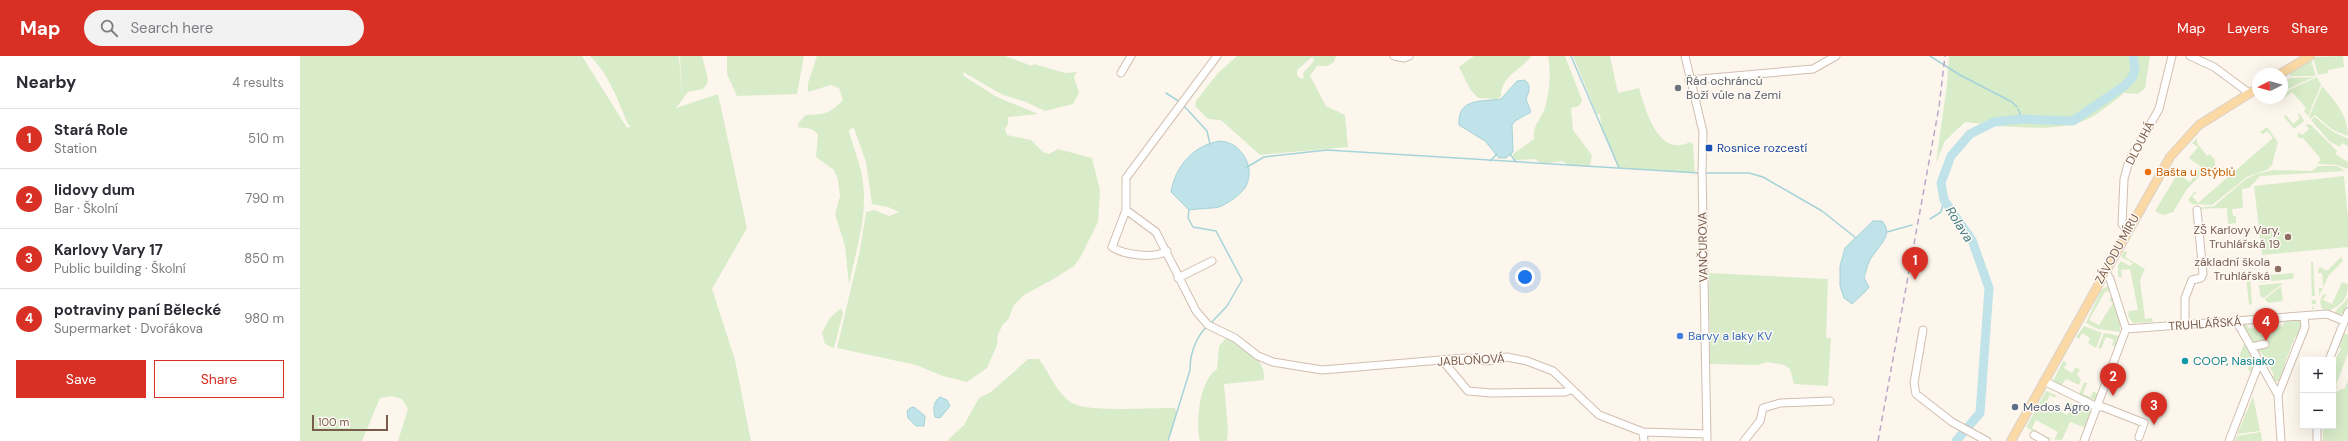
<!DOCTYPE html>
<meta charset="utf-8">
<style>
:root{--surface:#fff;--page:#f2f2f3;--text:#2b2b33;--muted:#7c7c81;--line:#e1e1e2;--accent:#d93025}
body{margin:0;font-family:"DM Sans",sans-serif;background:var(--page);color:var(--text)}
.controls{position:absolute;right:12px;bottom:12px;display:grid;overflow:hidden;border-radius:0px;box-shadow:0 4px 16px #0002}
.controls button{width:36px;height:36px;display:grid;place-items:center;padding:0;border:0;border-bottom:1px solid var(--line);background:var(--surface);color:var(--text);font:20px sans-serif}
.compass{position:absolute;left:1952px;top:12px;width:36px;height:36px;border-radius:50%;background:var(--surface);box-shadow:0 4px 16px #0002;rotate:264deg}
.scale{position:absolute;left:12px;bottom:10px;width:76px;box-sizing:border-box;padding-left:4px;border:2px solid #7a5c4d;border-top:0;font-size:11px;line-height:14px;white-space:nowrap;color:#7a5c4d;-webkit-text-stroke:3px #fffaf3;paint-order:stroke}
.you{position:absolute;left:1225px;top:221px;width:14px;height:14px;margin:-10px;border:3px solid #fff;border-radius:50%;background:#1a73e8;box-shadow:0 0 0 6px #1a73e833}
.badge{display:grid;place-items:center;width:26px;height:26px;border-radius:50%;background:var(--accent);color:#fff;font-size:13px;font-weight:700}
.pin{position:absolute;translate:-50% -33px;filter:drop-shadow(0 1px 2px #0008)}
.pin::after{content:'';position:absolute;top:21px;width:14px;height:12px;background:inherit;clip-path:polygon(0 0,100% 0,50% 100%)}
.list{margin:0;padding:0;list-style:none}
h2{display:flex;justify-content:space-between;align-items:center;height:52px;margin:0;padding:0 16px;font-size:17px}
h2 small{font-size:13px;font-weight:400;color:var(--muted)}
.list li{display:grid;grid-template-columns:26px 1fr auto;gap:12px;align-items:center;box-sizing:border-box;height:60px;padding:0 16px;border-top:1px solid var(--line)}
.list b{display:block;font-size:15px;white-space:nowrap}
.list p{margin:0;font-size:13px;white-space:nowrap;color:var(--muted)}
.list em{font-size:13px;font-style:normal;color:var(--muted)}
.actions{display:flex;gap:8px;padding:12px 16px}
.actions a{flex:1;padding:9px 0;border:1px solid var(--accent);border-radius:0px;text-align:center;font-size:14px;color:var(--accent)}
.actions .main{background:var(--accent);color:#fff}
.icon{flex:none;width:22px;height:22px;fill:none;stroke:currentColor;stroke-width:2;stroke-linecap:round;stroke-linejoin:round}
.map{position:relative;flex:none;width:2048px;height:385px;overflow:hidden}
header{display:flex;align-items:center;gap:24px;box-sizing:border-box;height:56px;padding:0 20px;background:var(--accent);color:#fff}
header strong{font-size:19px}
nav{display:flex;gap:22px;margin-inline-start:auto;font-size:14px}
.search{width:280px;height:36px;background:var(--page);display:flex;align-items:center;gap:10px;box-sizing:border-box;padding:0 14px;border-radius:22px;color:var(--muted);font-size:15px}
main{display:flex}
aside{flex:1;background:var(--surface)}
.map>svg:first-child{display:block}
.green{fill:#d8ecc9;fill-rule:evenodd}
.water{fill:#bfe3e8;stroke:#a5d3da}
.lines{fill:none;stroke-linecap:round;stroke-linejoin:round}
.stream{stroke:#a5d3da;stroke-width:1.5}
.river{stroke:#bfe3e8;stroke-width:9}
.minor-casing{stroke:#d1beb0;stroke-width:9}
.major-casing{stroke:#dad1cd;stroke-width:10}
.minor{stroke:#fff;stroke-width:7}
.major{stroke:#fbd9a5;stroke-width:8}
.rail{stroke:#b9a8c9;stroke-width:1.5;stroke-dasharray:6 4;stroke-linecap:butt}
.worship-dot{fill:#6b7280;stroke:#fffaf3;stroke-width:1.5}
.transit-dot{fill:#1a4fb4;stroke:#fffaf3;stroke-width:1.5}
.food-dot{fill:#e8710a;stroke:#fffaf3;stroke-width:1.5}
.education-dot{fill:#8d6e63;stroke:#fffaf3;stroke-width:1.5}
.shop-dot{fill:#3f7fe0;stroke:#fffaf3;stroke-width:1.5}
.culture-dot{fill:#0f9aa8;stroke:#fffaf3;stroke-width:1.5}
.service-dot{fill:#5c6f8a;stroke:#fffaf3;stroke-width:1.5}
.labels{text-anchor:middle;stroke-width:3;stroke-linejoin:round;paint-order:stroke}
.worship-label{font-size:12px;fill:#5b616d;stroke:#fffaf3;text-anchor:start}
.street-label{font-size:12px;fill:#7a5c4d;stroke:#fffaf3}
.transit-label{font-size:12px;fill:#164399;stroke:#fffaf3;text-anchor:start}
.food-label{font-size:12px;fill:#c56008;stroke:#fffaf3;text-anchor:start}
.education-label{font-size:12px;fill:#785e54;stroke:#fffaf3;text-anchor:end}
.shop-label{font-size:12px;fill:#366cbe;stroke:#fffaf3;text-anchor:start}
.culture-label{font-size:12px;fill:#0d838f;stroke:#fffaf3;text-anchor:start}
.service-label{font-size:12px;fill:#4e5e75;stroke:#fffaf3;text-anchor:start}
.water-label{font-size:13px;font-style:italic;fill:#437c86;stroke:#fffaf3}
</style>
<header>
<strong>Map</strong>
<div class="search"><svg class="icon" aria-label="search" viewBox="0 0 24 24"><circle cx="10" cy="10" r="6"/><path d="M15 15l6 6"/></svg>Search here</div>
<nav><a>Map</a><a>Layers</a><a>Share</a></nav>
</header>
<main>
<aside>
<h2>Nearby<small>4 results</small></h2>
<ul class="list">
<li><span class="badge">1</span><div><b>Stará Role</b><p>Station</p></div><em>510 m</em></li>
<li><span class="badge">2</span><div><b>lidovy dum</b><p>Bar · Školní</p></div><em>790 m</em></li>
<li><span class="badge">3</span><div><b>Karlovy Vary 17</b><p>Public building · Školní</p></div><em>850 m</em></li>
<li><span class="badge">4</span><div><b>potraviny paní Bělecké</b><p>Supermarket · Dvořákova</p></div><em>980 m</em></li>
</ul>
<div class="actions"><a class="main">Save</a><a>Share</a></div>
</aside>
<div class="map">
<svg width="2048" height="385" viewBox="0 0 2048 385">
<rect width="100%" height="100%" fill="#fdf6ec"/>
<path class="green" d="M0 0H282L327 72 331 70 328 68C318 45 309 18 290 0H379L382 40 380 0H402L408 23 407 28 403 33 388 36 376 52 418 38 447 172 412 233 435 304 451 385H98L108 353 102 343 92 340 80 342 62 385H0Z
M427 0H504L497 38 437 40 427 18Z
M517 0H705L732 10 734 8 765 17 777 16 774 21 779 36 773 48 745 55 726 46 703 39 663 16 664 20 695 40 738 58 708 61V68L705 73 707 79 731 84 743 96 749 98 758 93 792 102 800 134 798 166 780 202 774 210 750 225 724 239 714 249 708 264 703 268 698 278 697 289 687 312 667 326 643 320 616 309 537 292 560 194 566 156 574 154 589 160 599 156 588 151 572 148 566 106 554 72 550 73 549 75C553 91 559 104 562 120 569 158 556 192 549 229L545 190 535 158 540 140 538 124 534 114 516 101 518 78 511 73 498 71 499 66 506 59C525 58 530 58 543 44L539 32 531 29 508 36V27Z
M937 0H1036L1034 6 1028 10H1017L1010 20 1026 50 1045 59 1048 91 960 99 921 64 908 63 895 50 896 45 918 17ZM1012 1 1014 5 1003 17 1004 22 1001 23 997 19V14Z
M1174 0H1231C1221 15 1201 19 1201 41L1196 43 1178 42 1170 33 1159 11Z
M1248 0H1265L1282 44 1279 50 1271 52 1273 74 1292 99 1290 110H1270L1262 105 1244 108 1234 103 1216 104 1213 101V98L1234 83C1232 70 1240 65 1244 54 1250 39 1251 15 1248 0Z
M1273 0H1310L1318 37 1339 32C1346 55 1358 102 1390 86L1393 88 1395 117 1319 112 1301 69 1300 58H1297Z
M1649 0H1850L1845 32 1838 38 1824 37C1814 45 1803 54 1792 61 1761 79 1700 70 1665 66L1645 85 1636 107 1647 28Z
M2043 0 2044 11 2028 14V17L2018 19 2013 1Z
M2011 4 2016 20H1990L1993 13Z
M2014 21 1988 33 1982 38V26L1990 22Z
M2017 21 2021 29 2008 60 2004 55 2006 52 1992 36 1984 42 1982 40 1989 34Z
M2022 30C2035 45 2048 59 2048 80L2033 74 2015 59 2010 63 2009 61Z
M1997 57 2000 58 2004 65 1994 73 1984 61 1986 59 1993 68 2000 62Z
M2015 61 2032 75 2048 83V90L2042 87 2040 91 2029 85 2011 64Z
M2008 68 2011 69 2037 95 2035 98 2048 106V113L2037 109 2018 108V106L2021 105 2020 102 2003 82H1999L1997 80 1999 76 2002 79 2009 73 2006 69Z
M1967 71 1978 86 1972 109 1967 114 1947 121 1912 149 1892 148 1888 144 1895 135 1896 137 1892 140 1898 147 1973 82 1967 75 1963 78 1960 76Z
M1897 82V87L1907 100 1910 98 1915 104V109L1911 113 1908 111 1887 133 1873 156 1863 159 1855 155 1878 117 1890 126 1901 111 1889 102 1898 91 1892 87Z
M2018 110H2037L2045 115 1960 120 1949 132 1942 133 1943 152 1932 153 1933 160H1936V167L1928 168 1927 152 1889 153 1914 150 1946 123 1957 118 1973 114 2012 115Z
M2044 120 2048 161V191L1962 199 1954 130Z
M1824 195 1827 196 1825 201 1845 213 1840 224 1845 263 1852 262 1853 266 1833 267 1828 260 1829 255 1838 254 1830 213 1821 214 1822 221H1818V209L1821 205 1830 210 1833 207 1821 201Z
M2041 201 2043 205 2029 219 2019 240V232H2023L2022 217H2018V213L2023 211V214H2028Z
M2011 206H2013L2015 240H2012V244H2016V248H2012L2013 252 2016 253H2012Z
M1409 217 1528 223 1526 282H1531L1528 330 1494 328 1490 313 1484 309 1467 306 1458 309 1410 308Z
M1994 217 1993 223 1959 226 1954 220Z
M1946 221H1950L1952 248 1949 249Z
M2042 226 2048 228C2048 242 2042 249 2030 254L2022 253 2020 246 2023 238 2026 239 2023 244 2032 248Z
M1983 227 1964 242 1960 240 1959 229Z
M1809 229 1810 235 1805 236 1789 264 1799 269 1813 247 1809 244 1812 239 1820 263V276L1798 273 1786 267 1801 234Z
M1981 230 1983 245 1968 247 1965 243Z
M2048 241C2048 251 2047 261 2034 258 2037 251 2044 249 2048 241Z
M541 252 543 257 534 292 525 288 522 277 529 263Z
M1999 264 2003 269 2000 279 1995 281 1985 307 1987 309 1980 325H1974L1970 322 1974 319 1961 296 1957 298 1942 271 1943 269 1946 268 1949 272 1982 270 1985 265Z
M1784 270 1802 277 1796 292 1788 287 1790 282 1782 277 1779 283 1776 281Z
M1804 277 1820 280 1817 292 1812 289 1814 284 1806 281 1801 293 1798 292Z
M2043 277 2048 279V297L2036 329 2038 331 2033 333V307L2041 293 2039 292Z
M928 280C944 290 966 303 964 324L924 328 928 374 927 385H900C895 367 900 323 917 313L919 290Z
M1945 286 1955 305 1952 316 1948 314 1949 309 1941 305 1938 311 1935 310Z
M728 303H739C749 316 757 338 772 347 789 357 853 351 875 352L877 357 868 385H647L664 369 679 342 691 336Z
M1763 305 1767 307 1764 312 1772 317 1776 311 1780 314 1777 318 1781 324 1779 329 1766 323 1761 330 1753 325Z
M2048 323V385H2023V370H2033V337L2045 332Z
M1784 326 1787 327 1783 338 1791 341 1793 335 1799 338 1795 344 1779 339Z
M1746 335 1756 339 1755 342 1750 339 1746 347 1767 359 1772 351 1766 347 1767 345 1781 352 1777 355 1779 357 1783 350 1792 355 1786 372 1770 366 1762 384 1747 383 1748 381 1754 384 1758 376 1736 364 1732 372 1737 375 1736 377 1726 371Z
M1953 340 1960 375 1937 378 1945 360 1942 357V355L1946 358Z
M1961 376 1962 385H1935L1937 380Z"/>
<path class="water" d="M1224 24C1232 28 1229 36 1226 43L1231 56 1215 65 1212 69 1213 96 1206 102H1199L1185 85 1159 69C1157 41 1183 46 1201 43L1217 25Z
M920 85C941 86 956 111 946 130 942 138 927 148 919 151 917 152 894 153 889 154L871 136C875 110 894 89 920 85Z
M1573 165H1582C1595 179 1577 191 1570 204 1567 209 1566 216 1564 222L1569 231 1566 235 1552 248 1544 242 1540 230V210L1545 192Z
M640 341 647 344 650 350 640 362 635 361C633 353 633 346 640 341Z
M614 351 625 360 624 370H616L608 362 607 355 610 352Z"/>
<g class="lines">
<path class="stream" d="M1271 0 1319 112
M1630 0 1660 19 1712 46 1717 51
M866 37 880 46
M884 50 907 75 910 88
M1718 53 1722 63
M1210 98 1216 106
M1190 105 1197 98
M947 111 964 101 1027 94 1399 117
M1405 117H1449L1463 121 1522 155 1556 182
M889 154 888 162 893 171 916 175 942 224 927 250 910 268
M1630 163 1641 156 1644 144
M1587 176 1612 169
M868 385 890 314C890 297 895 283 907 270"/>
<path class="river" d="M1656 385 1680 357 1689 232 1672 184 1644 144 1641 127 1651 100 1670 78 1694 66 1722 63 1773 65 1824 30 1832 22 1835 13 1833 0"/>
<g class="minor-casing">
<path id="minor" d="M917 0 826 122V154L856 176 896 255 908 269 935 282 958 300 973 306 1022 314 1165 302 1187 305 1207 301 1227 305 1253 315 1299 359 1343 376 1407 378
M1094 0 1104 2 1109 0
M1385 0 1403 76 1402 115 1407 385
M1890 0 1914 11 1949 37
M821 17 831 0
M1389 24 1513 13 1536 0
M826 154 812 191C824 199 854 203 867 195
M1827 175 1822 168 1824 123 1829 105 1859 53 1872 0
M1805 215 1810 223 1826 273 2027 258 2044 265
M878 222 912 205
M1937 266 1978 339 1981 385
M1885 270V242L1892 224 1901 222 1903 218 1897 154
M1623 274 1614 327 1616 338 1652 366 1687 385
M1951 291 1965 288
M2029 304 2048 256
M1143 305 1168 335 1191 337 1265 336 1270 334
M1744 325 1797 351H1803L1844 367 1839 381
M1978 339 2005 271 2004 260
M1343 376 1344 385
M1734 379 1745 385
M1444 385 1460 365 1463 352 1480 347 1530 345
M1784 385 1826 273
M1929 385 1959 307
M2017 385V370"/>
</g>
<g class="major-casing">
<path id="major" d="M1980 18 2010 0
M1711 385 1870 101 1899 69 1958 32"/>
</g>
<use href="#minor" class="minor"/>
<use href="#major" class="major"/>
<path class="rail" d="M1578 385 1639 51 1645 0"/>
</g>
<circle class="worship-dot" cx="1378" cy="32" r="4"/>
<rect class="transit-dot" x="1405" y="88" width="8" height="8" rx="2"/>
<circle class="food-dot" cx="1848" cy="116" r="4"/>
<g class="education-dot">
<circle cx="1988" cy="181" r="4"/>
<circle cx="1978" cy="213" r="4"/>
</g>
<circle class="shop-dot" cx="1380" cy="280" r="4"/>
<circle class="culture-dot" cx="1885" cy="305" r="4"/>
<circle class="service-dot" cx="1715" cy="351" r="4"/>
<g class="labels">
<g class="worship-label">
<text x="1386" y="29">Řád ochránců<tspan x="1386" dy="14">Boží vůle na Zemi</tspan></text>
</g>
<g class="street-label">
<text transform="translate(1840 87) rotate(-62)" y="4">DLOUHÁ</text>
<text transform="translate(1403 191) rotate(-91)" y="4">VANČUROVA</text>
<text transform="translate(1817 193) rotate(-61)" y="4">ZÁVODU MÍRU</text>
<text transform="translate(1905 268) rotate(-4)" y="4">TRUHLÁŘSKÁ</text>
<text transform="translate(1171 304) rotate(-3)" y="4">JABLOŇOVÁ</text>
</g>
<g class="transit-label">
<text x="1417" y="96">Rosnice rozcestí</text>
</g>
<g class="food-label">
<text x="1856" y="120">Bašta u Stýblů</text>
</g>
<g class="education-label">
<text x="1980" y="178">ZŠ Karlovy Vary,<tspan x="1980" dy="14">Truhlářská 19</tspan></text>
<text x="1970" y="210">základní škola<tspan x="1970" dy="14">Truhlářská</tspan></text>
</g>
<g class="shop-label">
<text x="1388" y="284">Barvy a laky KV</text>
</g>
<g class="culture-label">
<text x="1893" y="309">COOP, Nasiako</text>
</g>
<g class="service-label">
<text x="1723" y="355">Medos Agro</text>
</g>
<g class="water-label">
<text transform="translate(1660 168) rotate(57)" y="5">Rolava</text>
</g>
</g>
</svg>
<div class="controls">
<button>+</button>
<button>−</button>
</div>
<svg class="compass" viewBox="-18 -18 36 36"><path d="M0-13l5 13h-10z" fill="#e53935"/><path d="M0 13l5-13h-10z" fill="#7c7c81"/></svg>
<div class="scale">100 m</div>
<div class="you"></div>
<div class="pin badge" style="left:1615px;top:224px">1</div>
<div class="pin badge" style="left:1813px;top:340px">2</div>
<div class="pin badge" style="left:1854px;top:369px">3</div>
<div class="pin badge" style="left:1966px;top:285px">4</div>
</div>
</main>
